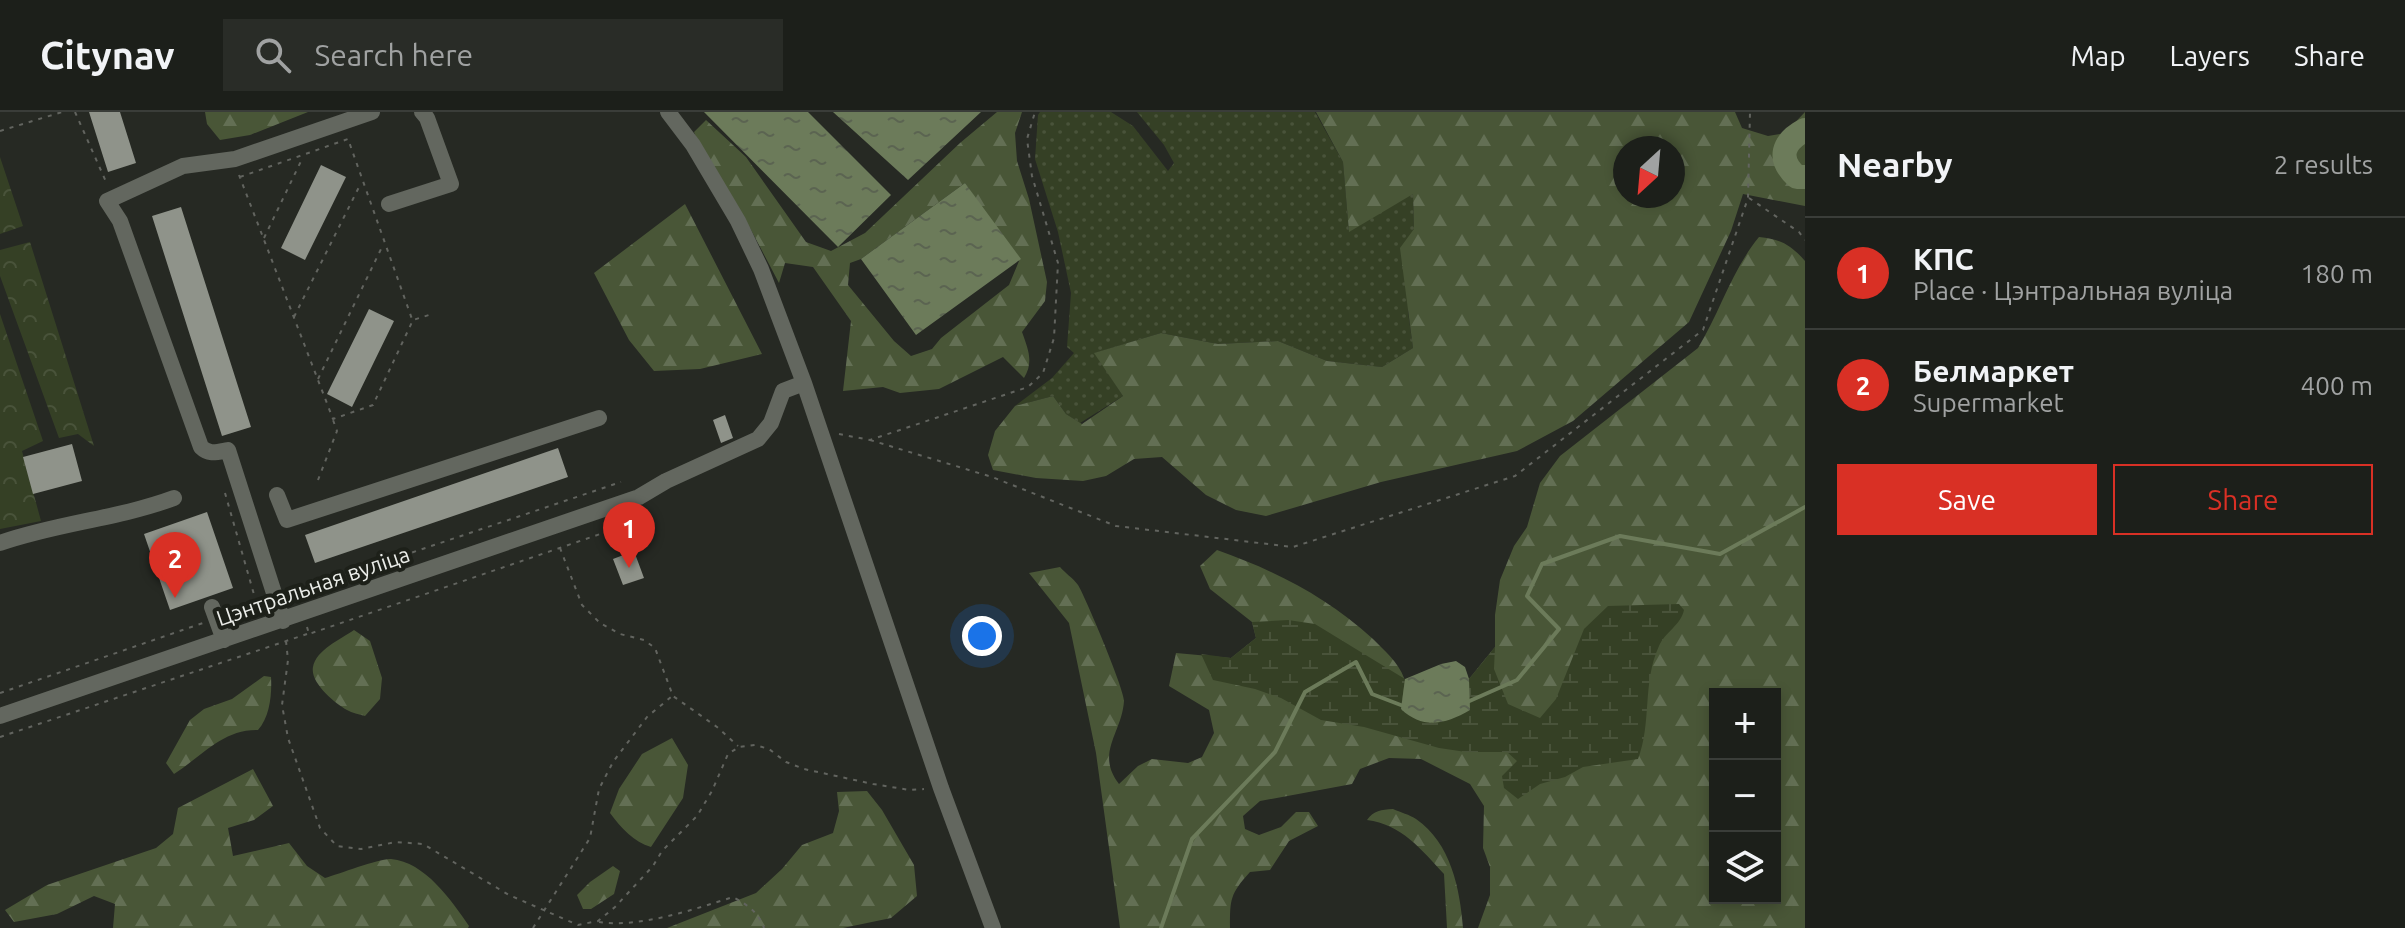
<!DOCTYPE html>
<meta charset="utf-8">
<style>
:root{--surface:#1c1f1a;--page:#292c27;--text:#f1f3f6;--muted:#a0a2a2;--line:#3a3d39;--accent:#d93025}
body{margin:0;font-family:Ubuntu,sans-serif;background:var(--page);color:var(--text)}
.controls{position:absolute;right:24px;bottom:24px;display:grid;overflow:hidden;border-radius:0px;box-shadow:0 4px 12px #0003}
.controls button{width:72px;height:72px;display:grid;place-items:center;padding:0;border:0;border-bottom:2px solid var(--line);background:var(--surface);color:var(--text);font:40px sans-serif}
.compass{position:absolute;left:1613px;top:24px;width:72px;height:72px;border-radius:50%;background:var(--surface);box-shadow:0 4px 12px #0003;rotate:206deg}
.you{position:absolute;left:982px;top:524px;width:28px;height:28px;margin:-20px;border:6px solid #fff;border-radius:50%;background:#1a73e8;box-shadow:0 0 0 12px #1a73e833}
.badge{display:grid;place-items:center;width:52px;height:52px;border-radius:50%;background:var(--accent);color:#fff;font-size:26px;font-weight:700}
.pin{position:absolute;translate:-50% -66px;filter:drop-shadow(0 2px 4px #0008)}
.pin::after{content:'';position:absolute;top:42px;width:28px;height:24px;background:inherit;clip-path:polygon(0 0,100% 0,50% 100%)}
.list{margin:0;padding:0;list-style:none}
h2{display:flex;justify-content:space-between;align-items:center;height:104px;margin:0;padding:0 32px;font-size:34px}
h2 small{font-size:26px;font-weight:400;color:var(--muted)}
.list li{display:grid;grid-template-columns:52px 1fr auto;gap:24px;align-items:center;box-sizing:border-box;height:112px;padding:0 32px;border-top:2px solid var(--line)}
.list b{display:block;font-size:30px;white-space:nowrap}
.list p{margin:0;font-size:26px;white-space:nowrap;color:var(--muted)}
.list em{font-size:26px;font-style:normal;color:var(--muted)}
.actions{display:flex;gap:16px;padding:24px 32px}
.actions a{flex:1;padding:18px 0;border:2px solid var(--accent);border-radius:0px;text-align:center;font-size:28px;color:var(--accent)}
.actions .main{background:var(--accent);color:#fff}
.icon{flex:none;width:44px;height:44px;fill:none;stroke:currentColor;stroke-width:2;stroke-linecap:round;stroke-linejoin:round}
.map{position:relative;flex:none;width:1805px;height:816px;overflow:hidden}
header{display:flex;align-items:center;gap:48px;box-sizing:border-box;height:112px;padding:0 40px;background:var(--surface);border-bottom:2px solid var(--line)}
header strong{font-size:38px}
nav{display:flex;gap:44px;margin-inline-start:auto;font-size:28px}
.search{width:560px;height:72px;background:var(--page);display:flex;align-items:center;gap:20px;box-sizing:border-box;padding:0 28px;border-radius:0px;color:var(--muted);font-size:30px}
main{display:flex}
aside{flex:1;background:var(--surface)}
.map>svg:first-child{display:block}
.grass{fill:url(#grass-dots)}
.forest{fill:url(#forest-firs);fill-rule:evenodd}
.wetland{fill:url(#wetland-marsh)}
.park{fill:url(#park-crowns)}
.water{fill:url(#water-ripples)}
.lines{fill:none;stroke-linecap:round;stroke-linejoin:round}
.stream{stroke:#6c7b5a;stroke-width:4}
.river{stroke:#6c7b5a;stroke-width:24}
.building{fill:#8f938a}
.path{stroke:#62645f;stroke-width:2;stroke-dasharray:4 6;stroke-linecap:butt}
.minor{stroke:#63675f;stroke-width:16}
.labels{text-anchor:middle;stroke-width:8;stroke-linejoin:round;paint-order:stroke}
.street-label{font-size:22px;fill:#ebede9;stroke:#1d2019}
</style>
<header>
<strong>Citynav</strong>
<div class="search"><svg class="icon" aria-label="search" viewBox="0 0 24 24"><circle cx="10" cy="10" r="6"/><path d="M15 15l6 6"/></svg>Search here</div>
<nav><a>Map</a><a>Layers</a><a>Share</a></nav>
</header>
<main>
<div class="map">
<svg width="1805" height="816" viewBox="0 0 1805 816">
<defs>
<pattern id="grass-dots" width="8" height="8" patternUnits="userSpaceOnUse" patternTransform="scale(2)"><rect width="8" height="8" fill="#354025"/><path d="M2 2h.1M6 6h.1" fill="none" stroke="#49533a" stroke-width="1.8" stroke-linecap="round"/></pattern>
<pattern id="forest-firs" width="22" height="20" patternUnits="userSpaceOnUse" patternTransform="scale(2)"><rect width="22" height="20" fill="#495637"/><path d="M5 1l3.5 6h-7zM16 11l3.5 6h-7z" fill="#636f54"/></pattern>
<pattern id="wetland-marsh" width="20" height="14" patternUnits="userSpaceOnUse" patternTransform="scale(2)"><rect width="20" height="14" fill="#354025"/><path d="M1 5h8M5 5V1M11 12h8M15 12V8" fill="none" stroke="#49533a"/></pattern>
<pattern id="park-crowns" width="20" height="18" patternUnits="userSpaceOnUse" patternTransform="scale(2)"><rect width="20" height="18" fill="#354025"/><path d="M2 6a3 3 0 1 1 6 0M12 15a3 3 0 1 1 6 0" fill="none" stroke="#49533a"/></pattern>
<pattern id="water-ripples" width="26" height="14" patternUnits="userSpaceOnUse" patternTransform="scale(2)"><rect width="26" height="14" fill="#6c7b5a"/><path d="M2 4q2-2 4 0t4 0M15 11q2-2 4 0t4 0" fill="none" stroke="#5b6451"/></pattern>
</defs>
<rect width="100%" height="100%" fill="#262923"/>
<path class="grass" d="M1040 0H1111L1133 14 1168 59 1174 51 1164 33 1137 0H1315L1343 50 1349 119 1413 81 1414 117 1408 200 1413 236 1382 255 1327 249 1278 229 1218 232 1161 221 1095 241 1123 284 1080 311 1066 302 1053 284 1015 294 1052 266 1074 241 1067 235 1071 181 1058 120 1035 47 1038 3Z"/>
<path class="forest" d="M205 0H308L250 23 220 28 207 12Z
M997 0H1022L1015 21 1017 49 1029 87 1047 170 1045 189 1022 220C1028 237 1034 250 1024 266L1003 245 939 277 900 281 883 275 843 279 851 209 813 155 785 151 779 171 750 116 705 48 694 20 706 8 746 45 806 130 831 139 865 121 960 31ZM965 71 1019 149 1009 173 941 226 932 237 911 244 894 229 848 173 850 151 861 147Z
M1316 0H1735L1742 16 1768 24 1785 21 1805 0V94L1743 82 1731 119 1689 210 1573 309 1517 339 1381 370 1266 404 1236 398 1206 383 1162 345 1134 347 1106 364 1083 369 1036 366 993 358 988 343 995 319 1015 294 1053 284 1066 302 1082 312 1123 284 1094 241 1161 221 1218 232 1278 229 1327 249 1382 255 1413 236 1400 136 1414 117 1413 82 1349 120 1343 50ZM1625 36H1673V84H1625Z
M685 92 762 242 700 257 654 259 629 228 594 161Z
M1759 125C1781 127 1791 133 1805 149V816H1478L1490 783V755L1483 736 1484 694 1470 672 1421 647 1389 646 1360 657 1352 672 1260 689 1243 704 1245 717 1259 723 1281 715 1296 700H1309L1318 714 1289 729 1270 758 1250 760C1230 782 1230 787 1230 816H1120L1096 641 1069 511 1029 461 1060 455C1065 461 1073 466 1078 473 1085 484 1125 579 1124 589 1122 621 1095 641 1119 672L1138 654 1152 647 1188 651 1202 645 1214 621 1209 598 1169 574 1176 541 1231 546 1256 526 1252 510 1210 477 1200 454 1217 438C1276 459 1327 485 1373 527 1384 538 1399 551 1404 566 1407 574 1402 588 1401 597L1470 598 1469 567 1495 535V503L1500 468 1514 434 1527 415 1540 371 1560 344 1698 236C1720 200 1732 158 1759 125ZM1715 582H1775V786H1715Z
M354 518 370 529 382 566 380 587 365 604C359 602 352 601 347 598 335 591 310 571 313 555 316 538 341 527 354 518Z
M264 564 271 565C272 582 270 605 258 618 223 617 202 644 174 662L166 651 190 608 204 597 232 587Z
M672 626 688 653 683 686 651 735C634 730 621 716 610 701L619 677 642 642Z
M253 657 273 694 254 708 228 716 233 744 289 731 307 754 325 766C339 762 380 746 391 747 425 750 451 788 469 814L468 816H113L115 792 94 784 57 802 14 810 5 798 47 773 156 736 173 722 178 696Z
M867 679 882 698 914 753 917 784 891 806 843 816H667L756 781 782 757 802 733 833 721 839 699 837 680Z
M1393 697C1400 700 1410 703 1416 707 1451 731 1460 777 1463 816H1447L1444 762C1422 738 1401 712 1367 708 1374 698 1381 698 1393 697Z
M613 754 620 759 614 782 591 797H583L577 783 590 770Z"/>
<path class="wetland" d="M1679 492 1684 498C1681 513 1665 520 1659 534 1642 571 1652 611 1638 647L1583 655 1565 665 1540 672 1518 687 1504 676 1502 664 1517 649 1507 640H1466L1439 636 1364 615 1321 608 1281 586 1255 577 1213 568 1201 542 1231 546 1256 526 1252 510 1288 508 1315 512 1405 567 1401 597 1469 598V567L1495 535 1494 557 1508 592 1540 606 1556 587 1584 517 1608 494Z"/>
<path class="park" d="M0 45 23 114 0 122Z
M30 130 94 334 78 322 59 326 0 164V138Z
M0 202 43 329 22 339 41 409 0 417Z"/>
<path class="water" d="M704 0H808L891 83 838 135Z
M833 0H981L908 68Z
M965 71 1021 147 916 223 861 147Z
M1456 549 1465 555 1469 567 1470 598C1446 612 1423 618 1401 597L1405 567 1441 552Z"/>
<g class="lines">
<path class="stream" d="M1465 591 1517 568 1559 517 1527 484 1542 452 1620 424 1720 442 1805 395
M1161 816 1192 727 1275 640 1305 580 1356 550 1372 582 1406 595"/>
<path class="river" d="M1805 18C1782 30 1777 47 1797 65H1805"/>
</g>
<path class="building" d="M89 0H120L136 51 108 60Z
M321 53 346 65 305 148 281 136Z
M181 95 251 315 222 324 152 104Z
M369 197 394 209 352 295 327 282Z
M725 303 733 326 721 331 713 308Z
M72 332 82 369 33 382 23 345Z
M558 336 568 365 315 451 305 423Z
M207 400 233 476 170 498 144 422Z
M634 439 644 466 623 473 613 447Z"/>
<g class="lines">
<path class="path" d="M75 0 107 72
M0 19 62 0
M239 63 333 307 373 293 413 208 429 203
M240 65 348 27 412 207
M1749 86 1799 120 1805 128
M264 126 303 45
M294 205 361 71
M318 267 383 133
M839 322 870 328 1028 275 1043 261 1054 226 1058 151 1032 64 1027 27 1035 0
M870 328 992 365 1116 414 1293 435 1515 364 1703 218 1748 86 1750 0
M318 368 337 319 333 308
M225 381 257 493
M560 436 582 493 600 511 620 522 644 528 655 536 673 584 717 615 738 634
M289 482 621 370
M232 501 260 492
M307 515 309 522 644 407 642 399
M286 529 288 548 282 593 288 626 320 716 337 734 361 737 396 730 423 732 509 783 578 813 598 809 615 795 653 754 662 739 697 704 712 679 728 642 739 635 755 633 769 637 786 650 804 657 873 672 910 678 924 677
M0 581 203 511
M0 625 307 522
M599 810C639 816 692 798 733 785 748 793 758 800 764 816
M533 816 590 726 599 677 613 650 647 605 671 585"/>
<path class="minor" d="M668 0 693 33 738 109 761 157 804 271 941 676 993 816
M389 92 451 72 427 6 422 0
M277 383 287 408 599 306
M0 431C57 411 117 407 174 386
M212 495 224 528
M283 509 228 338C217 340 209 343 201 335L120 109 107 89 183 54 235 47 372 0
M0 604 639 385 666 369 758 327 771 311 783 279 804 271"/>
</g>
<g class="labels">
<g class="street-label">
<text transform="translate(313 474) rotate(-19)" y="8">Цэнтральная вуліца</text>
</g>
</g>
</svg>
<div class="controls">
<button>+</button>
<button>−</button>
<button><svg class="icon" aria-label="layers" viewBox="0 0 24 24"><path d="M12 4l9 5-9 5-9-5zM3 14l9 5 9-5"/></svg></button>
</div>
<svg class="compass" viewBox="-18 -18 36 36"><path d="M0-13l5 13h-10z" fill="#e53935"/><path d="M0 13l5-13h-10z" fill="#a0a2a2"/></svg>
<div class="you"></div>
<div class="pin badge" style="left:629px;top:456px">1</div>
<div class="pin badge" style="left:175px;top:486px">2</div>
</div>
<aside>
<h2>Nearby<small>2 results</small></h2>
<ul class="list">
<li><span class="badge">1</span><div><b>КПС</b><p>Place · Цэнтральная вуліца</p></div><em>180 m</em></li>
<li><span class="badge">2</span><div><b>Белмаркет</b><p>Supermarket</p></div><em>400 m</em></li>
</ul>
<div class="actions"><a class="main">Save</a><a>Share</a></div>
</aside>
</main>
